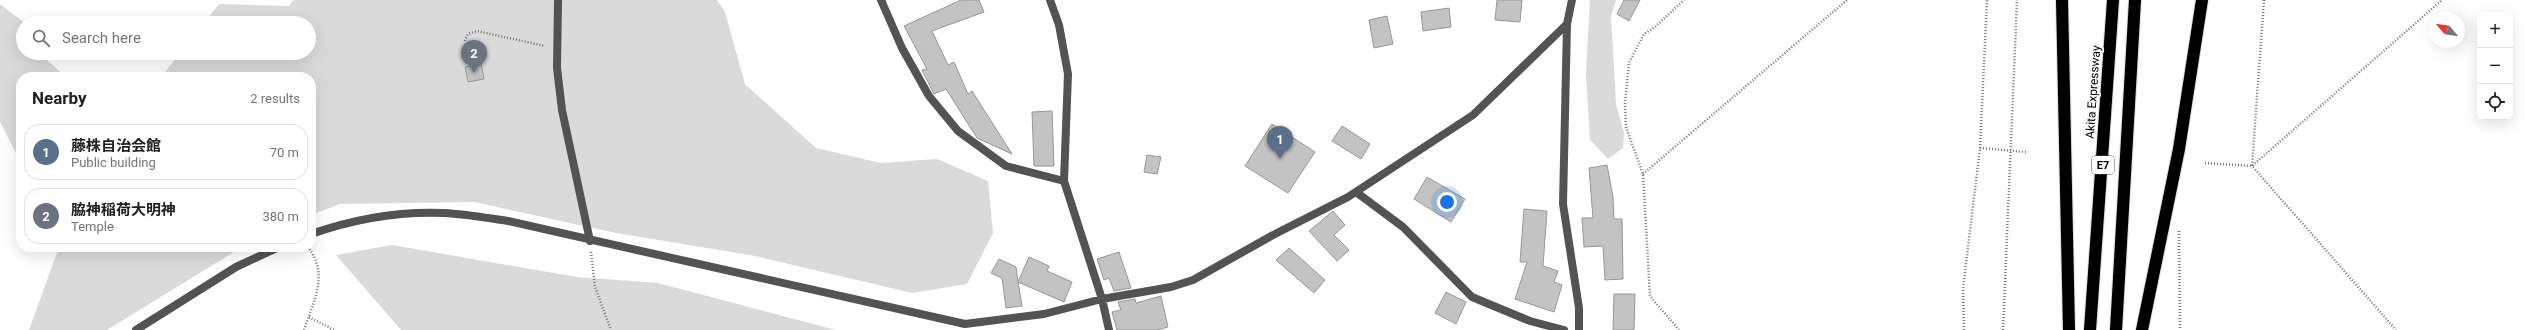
<!DOCTYPE html>
<meta charset="utf-8">
<style>
:root{--surface:#fff;--page:#f2f2f2;--text:#202124;--muted:#757577;--line:#e0e0e0;--accent:#000}
body{margin:0;font-family:Roboto,"Noto Sans JP",sans-serif;background:var(--page);color:var(--text)}
.controls{position:absolute;right:12px;top:12px;display:grid;overflow:hidden;border-radius:8px;box-shadow:0 4px 16px #0002}
.controls button{width:36px;height:36px;display:grid;place-items:center;padding:0;border:0;border-bottom:1px solid var(--line);background:var(--surface);color:var(--text);font:20px sans-serif}
.compass{position:absolute;left:2429px;top:12px;width:36px;height:36px;border-radius:50%;background:var(--surface);box-shadow:0 4px 16px #0002;rotate:299deg}
.you{position:absolute;left:1447px;top:202px;width:14px;height:14px;margin:-10px;border:3px solid #fff;border-radius:50%;background:#1a73e8;box-shadow:0 0 0 6px #1a73e833}
.badge{display:grid;place-items:center;width:26px;height:26px;border-radius:50%;background:var(--accent);color:#fff;font-size:13px;font-weight:700}
.pin{position:absolute;translate:-50% -33px;filter:drop-shadow(0 1px 2px #0008)}
.pin::after{content:'';position:absolute;top:21px;width:14px;height:12px;background:inherit;clip-path:polygon(0 0,100% 0,50% 100%)}
.list{margin:0;padding:0;list-style:none}
h2{display:flex;justify-content:space-between;align-items:center;height:52px;margin:0;padding:0 16px;font-size:17px}
h2 small{font-size:13px;font-weight:400;color:var(--muted)}
.list li{display:grid;grid-template-columns:26px 1fr auto;gap:12px;align-items:center;box-sizing:border-box;height:56px;margin:0 8px 8px;padding:0 8px;border:1px solid var(--line);border-radius:16px}
.list b{display:block;font-size:15px;white-space:nowrap}
.list p{margin:0;font-size:13px;white-space:nowrap;color:var(--muted)}
.list em{font-size:13px;font-style:normal;color:var(--muted)}
.icon{flex:none;width:22px;height:22px;fill:none;stroke:currentColor;stroke-width:2;stroke-linecap:round;stroke-linejoin:round}
.map{position:relative;flex:none;width:2525px;height:330px;overflow:hidden}
.search{position:absolute;background:var(--surface);box-shadow:0 4px 16px #0002;left:16px;top:16px;width:300px;height:44px;display:flex;align-items:center;gap:10px;box-sizing:border-box;padding:0 14px;border-radius:22px;color:var(--muted);font-size:15px}
.panel{position:absolute;background:var(--surface);box-shadow:0 4px 16px #0002;left:16px;top:72px;width:300px;height:180px;border-radius:16px}
.map>svg:first-child{display:block}
.green{fill:#dadada}
.building{fill:#c3c3c3;stroke:#979797}
.lines{fill:none;stroke-linecap:round;stroke-linejoin:round}
.highway-casing{stroke:#dbdbdb;stroke-width:14}
.path{stroke:#757575;stroke-width:2.5;stroke-dasharray:1 2;stroke-linecap:butt}
.street{stroke:#535353;stroke-width:8}
.highway{stroke:#000;stroke-width:12}
.labels{text-anchor:middle;stroke-width:3.5;stroke-linejoin:round;paint-order:stroke}
.shield{fill:#fff;stroke:#4c4c4c;stroke-width:1}
.shield-label{font-size:11px;font-weight:bold;fill:#000}
.street-label{font-size:12px;fill:#000;stroke:#fff}
</style>
<div class="map">
<svg width="2525" height="330" viewBox="0 0 2525 330">
<rect width="100%" height="100%" fill="#fff"/>
<path class="green" d="M293 0H717L725 12 745 84 816 148 881 163 937 159 988 181 993 233 967 284 912 293 755 256 616 233 474 202 340 204 311 215V77H161L180 53H309V23H204L219 4 289 6Z
M1590 0H1616L1611 16 1616 104 1624 133 1623 148 1608 159 1590 140 1586 73Z
M0 4 25 23H23V53H43L46 59 66 77H21V163L0 122Z
M392 245 577 277 658 283 836 330H401L336 255Z
M59 247H242L107 330H29Z"/>
<path class="building" d="M961 0H979L984 12 932 31 948 65 954 62 968 94 972 91 1012 154 977 138 946 89 934 94 922 70 927 69 904 26Z
M1497 0H1522L1520 22 1495 20Z
M1624 0H1640L1629 21 1617 14Z
M1449 8 1451 27 1423 31 1421 12Z
M1387 16 1393 44 1374 48 1369 20Z
M481 63 484 79 468 82 465 67Z
M1052 111 1054 166H1034L1032 112Z
M1272 124 1315 152 1288 193 1245 166Z
M1342 126 1370 144 1361 159 1332 141Z
M1147 155 1161 157 1157 174 1144 172Z
M1607 165 1613 197 1614 219H1622L1623 279 1605 280 1603 246 1584 247 1582 218H1593L1589 168Z
M1427 177 1465 199 1451 222 1414 199Z
M1524 209 1547 211 1543 266 1558 271 1554 282 1562 285 1554 312 1515 299 1527 262H1520Z
M1333 211 1345 225 1334 235 1349 250 1337 261 1309 231Z
M1289 248 1325 280 1314 293 1276 260Z
M1119 252 1131 288 1114 291 1109 278 1104 280 1097 259Z
M1029 257 1049 266 1047 271 1072 282 1064 302 1018 282 1022 306 1006 308 1002 278 991 273 999 259 1016 267 1018 282Z
M1446 292 1466 302 1456 324 1435 313Z
M1614 294H1635L1634 330H1613Z
M1161 296 1168 327 1157 330H1117L1112 312 1121 310 1118 302 1135 299 1136 303Z"/>
<g class="lines">
<g class="highway-casing">
<path id="highway" d="M2062 0 2069 330
M2090 330 2113 0
M2116 330 2135 0
M2142 330 2179 149 2202 0"/>
</g>
<path class="path" d="M2264 0 2252 166 2396 330
M471 58 465 40 468 34 477 31 545 46
M1980 148 2026 152
M2205 163 2252 166 2442 0
M1643 174 1847 0
M2179 231 2180 330
M591 252 595 287 611 330
M309 317 334 330
M304 330C314 300 329 275 308 247
M1679 330 1650 296 1643 174 1626 127 1625 103 1629 63 1644 34 1655 27 1684 0
M1964 330 1963 289 1980 148 1987 0
M2003 330 2017 0"/>
<path class="street" d="M558 0 557 68 562 110 590 241
M881 0 902 48 929 96 958 131 1006 166 1064 181
M1050 0 1059 25 1068 74 1064 181 1102 299 1109 330
M1572 0 1567 24 1563 204 1579 308V330
M1356 192 1403 227 1472 297 1530 321 1564 330
M311 234C354 219 398 211 444 213 465 214 487 218 508 221L965 324 1044 314 1102 299 1171 287 1193 280 1273 235 1348 197 1473 115 1567 24
M136 330 236 267 279 247"/>
<use href="#highway" class="highway"/>
</g>
<g class="labels">
<rect class="shield" x="2092" y="156" width="22" height="18" rx="3"/>
<g class="shield-label">
<text x="2103" y="169">E7</text>
</g>
<g class="street-label">
<text transform="translate(2093 92) rotate(-86)" y="4">Akita Expressway</text>
</g>
</g>
</svg>
<div class="controls">
<button>+</button>
<button>−</button>
<button><svg class="icon" aria-label="locate" viewBox="0 0 24 24"><circle cx="12" cy="12" r="6"/><path d="M12 2v4M12 18v4M2 12h4M18 12h4"/></svg></button>
</div>
<svg class="compass" viewBox="-18 -18 36 36"><path d="M0-13l5 13h-10z" fill="#e53935"/><path d="M0 13l5-13h-10z" fill="#757577"/></svg>
<div class="you"></div>
<div class="pin badge" style="left:1280px;top:159px;background:#5c6f8a">1</div>
<div class="pin badge" style="left:474px;top:73px;background:#6b7280">2</div>
<div class="search"><svg class="icon" aria-label="search" viewBox="0 0 24 24"><circle cx="10" cy="10" r="6"/><path d="M15 15l6 6"/></svg>Search here</div>
<section class="panel">
<h2>Nearby<small>2 results</small></h2>
<ul class="list">
<li><span class="badge" style="background:#5c6f8a">1</span><div><b>藤株自治会館</b><p>Public building</p></div><em>70 m</em></li>
<li><span class="badge" style="background:#6b7280">2</span><div><b>脇神稲荷大明神</b><p>Temple</p></div><em>380 m</em></li>
</ul>
</section>
</div>
